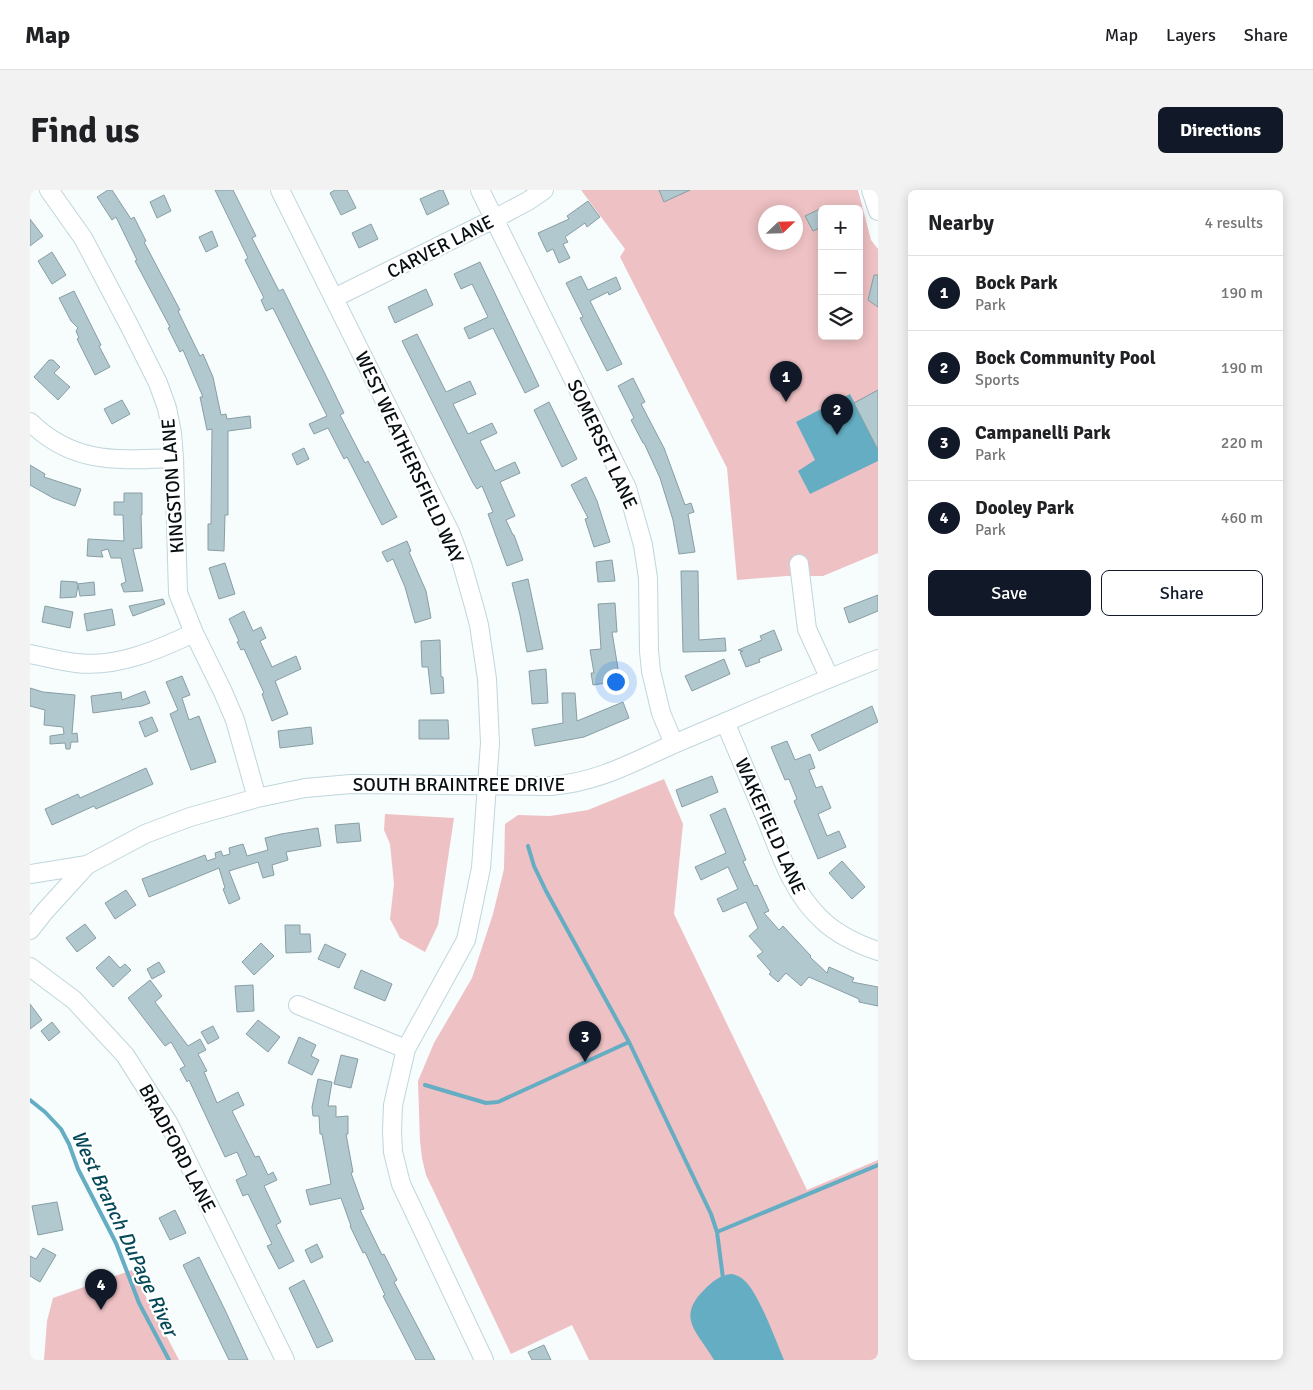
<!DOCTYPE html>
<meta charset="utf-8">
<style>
:root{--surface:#fff;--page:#f2f2f2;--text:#202124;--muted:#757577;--line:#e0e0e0;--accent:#111827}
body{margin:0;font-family:Signika,sans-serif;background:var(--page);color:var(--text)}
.controls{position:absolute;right:15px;top:15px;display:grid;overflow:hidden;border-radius:8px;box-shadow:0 2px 12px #0003}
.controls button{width:45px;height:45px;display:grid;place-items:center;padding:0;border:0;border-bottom:1px solid var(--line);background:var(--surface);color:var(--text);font:25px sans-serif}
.compass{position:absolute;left:728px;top:15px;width:45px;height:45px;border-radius:50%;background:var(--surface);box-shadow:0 2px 12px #0003;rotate:67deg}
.you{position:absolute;left:585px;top:491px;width:18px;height:18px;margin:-12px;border:4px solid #fff;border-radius:50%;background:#1a73e8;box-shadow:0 0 0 8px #1a73e833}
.badge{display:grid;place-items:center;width:32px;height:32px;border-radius:50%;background:var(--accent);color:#fff;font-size:16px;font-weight:700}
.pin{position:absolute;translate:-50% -41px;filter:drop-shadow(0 1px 2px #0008)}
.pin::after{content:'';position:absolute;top:26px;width:18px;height:15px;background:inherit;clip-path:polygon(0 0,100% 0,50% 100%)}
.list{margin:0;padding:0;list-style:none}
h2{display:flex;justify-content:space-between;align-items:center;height:65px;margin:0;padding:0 20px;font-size:21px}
h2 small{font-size:16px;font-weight:400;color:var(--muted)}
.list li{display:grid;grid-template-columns:32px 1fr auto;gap:15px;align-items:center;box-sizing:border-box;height:75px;padding:0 20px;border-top:1px solid var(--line)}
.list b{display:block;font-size:19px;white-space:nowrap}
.list p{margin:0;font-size:16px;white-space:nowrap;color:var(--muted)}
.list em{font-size:16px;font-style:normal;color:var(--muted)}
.actions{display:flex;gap:10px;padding:15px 20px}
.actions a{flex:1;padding:11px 0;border:1px solid var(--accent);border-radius:8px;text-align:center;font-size:18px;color:var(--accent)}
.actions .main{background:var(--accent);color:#fff}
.icon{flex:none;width:28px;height:28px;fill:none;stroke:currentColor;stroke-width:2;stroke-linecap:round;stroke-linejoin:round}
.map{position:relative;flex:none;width:848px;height:1170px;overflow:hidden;border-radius:8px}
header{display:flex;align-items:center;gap:30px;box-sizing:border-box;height:70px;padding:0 25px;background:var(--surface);border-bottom:1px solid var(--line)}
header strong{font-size:24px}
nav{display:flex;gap:28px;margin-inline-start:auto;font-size:18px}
.intro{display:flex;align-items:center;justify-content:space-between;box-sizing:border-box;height:120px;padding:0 30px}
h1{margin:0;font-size:35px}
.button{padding:12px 22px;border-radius:8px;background:var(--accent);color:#fff;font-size:18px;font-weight:700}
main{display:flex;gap:30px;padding:0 30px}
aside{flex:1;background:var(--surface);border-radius:8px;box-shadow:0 2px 12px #0003}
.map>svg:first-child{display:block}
.green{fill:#eec1c4;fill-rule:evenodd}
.water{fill:#64adc2}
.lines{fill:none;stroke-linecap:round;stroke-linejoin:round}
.stream{stroke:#64adc2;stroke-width:4}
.building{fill:#b1c8cf;stroke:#879ea4}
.minor-casing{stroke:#bfd6dd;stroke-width:20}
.minor{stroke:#fff;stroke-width:18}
.labels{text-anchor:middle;stroke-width:4.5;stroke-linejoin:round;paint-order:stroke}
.street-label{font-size:19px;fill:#070f12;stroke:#fff}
.water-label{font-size:20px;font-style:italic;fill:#034857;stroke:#fff}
</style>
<header>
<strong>Map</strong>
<nav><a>Map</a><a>Layers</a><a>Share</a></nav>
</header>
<div class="intro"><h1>Find us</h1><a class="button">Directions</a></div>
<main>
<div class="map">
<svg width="848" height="1170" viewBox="0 0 848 1170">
<rect width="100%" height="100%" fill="#f7fcfd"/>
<path class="green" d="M551 0H828L841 50 848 59V363L793 386H757L707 390 697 278 590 67 595 59ZM792 19H829V146H792ZM736 22H766V52H736Z
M634 589 653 634 644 724 777 1000 848 970V1170H559L542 1135 481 1164 396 985 392 968 390 951 388 891 404 853 442 788 463 724 474 679 475 634 488 625 520 626 558 620Z
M355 624 424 628 408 735 395 762 370 748 360 729 364 694 360 654 354 640Z
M102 1080 149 1170H14L17 1131 23 1108Z"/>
<path class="water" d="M820 204 848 259V271L780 304 768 281 785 270 766 232Z
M702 1084C707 1085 711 1087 715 1091 729 1104 746 1151 754 1170H684C668 1142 645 1128 675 1099 683 1091 690 1085 702 1084Z"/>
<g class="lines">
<path class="stream" d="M498 656 504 676 516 701 599 852 681 1024 687 1042 693 1088
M395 895 456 913 468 912 599 852
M0 910 15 922 31 939 39 954 48 979 86 1053 109 1113 139 1170
M687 1042 848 975"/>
</g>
<path class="building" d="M78 0H82L101 29 104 27 116 51 114 52 150 120 148 121 170 166 173 164 183 187 191 225 196 224 197 229 220 226 221 238 198 241V325H195L194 361 178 360V334H181L182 239 177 240 170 207H173L153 160 150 162 138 138 140 137 105 71 107 70 86 27 82 30 67 7Z
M185 0H203L226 46 222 48 249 101 253 99 298 190 314 223 310 225 335 273 338 271 367 327 352 335 317 267 314 269 298 238 284 244 279 234 297 226 243 118 236 121 231 110 234 108 215 70 218 68Z
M305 0H317L326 18 311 25 300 3Z
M410 0H413L419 14 397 25 390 9Z
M629 0H660L634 12Z
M134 5 141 21 127 28 120 12Z
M558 11 570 27 557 37 555 33 535 47 538 52 533 54 540 68 529 73 523 59 517 62 508 43 539 29 537 26Z
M792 18V37L783 41 775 26Z
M0 29 13 46 0 56Z
M341 34 348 49 329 58 322 43Z
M182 41 188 56 176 62 169 47Z
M22 62 36 85 22 94 8 71Z
M450 72 509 196 495 203 463 138 439 149 434 138 458 127 442 94 431 99 424 84Z
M844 85H848V117L838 110Z
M551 86 558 100 586 87 591 99 579 105 578 102 560 111 592 174 577 181 550 128 553 127 536 93Z
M396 99 403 115 365 133 358 117Z
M44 101 71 155 69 156 80 177 65 185 47 149 49 148 46 141 48 138 41 131 29 108Z
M387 144 416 202 440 191 446 204 423 214 438 244 462 233 467 243 450 251 465 281 485 272 490 283 470 292 485 326 476 330 483 345H484L493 370 477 376 458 324 463 322 452 296 447 299 443 293 372 151Z
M19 170H23L30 177 24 183 40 197 28 210 4 187Z
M603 188 615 212 611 214 634 258 655 315 661 313 664 322 658 324 665 362 649 364 643 330 630 288 614 253H613L601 230 604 228 588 196Z
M848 200V260L824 213Z
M92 210 100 224 82 234 74 219Z
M519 212 547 269 532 277 504 220Z
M274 258 279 269 267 275 262 264Z
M0 275 15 284 14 287 51 299 45 316 23 308 0 295Z
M556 287 567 311 580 352 564 357 555 329 558 328 541 295Z
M94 303H112V325H111L112 358 103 359 113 401 94 402 91 394 96 392 91 368H81L78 359 71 361 73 367 57 366 58 349 94 351 93 325H84V312H94Z
M377 351 381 361 379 362 396 401 401 428 385 433 375 397 363 369 357 372 352 362Z
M582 370 585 391 568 392 566 372Z
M195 373 205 404 189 409 179 378Z
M651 381H668L669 450 695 448 696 461 653 462Z
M498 389 513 459 497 462 490 425 482 393Z
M31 391 47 392V394L64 392 65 405 50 406 48 395 46 407 30 408Z
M848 405V421L819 433 814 418Z
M133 409 135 414 103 426 99 416Z
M585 413 587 442H582L590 491 563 495 561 483H564L560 460 571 459 568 414Z
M15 416 43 422 40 438 12 432Z
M82 419 85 435 57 441 54 424Z
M214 421 223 441 231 437 236 448 230 451 242 477 266 466 271 479 245 491 258 524 242 531 232 504 234 503 214 459 211 460 207 452 209 451 199 429Z
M744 440 752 460 729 469 730 472 716 477 710 462 713 461 708 460 732 450 730 446Z
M410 450 411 487H413L414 503 401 504 398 477H392L391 451Z
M694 469 700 484 662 501 655 486Z
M516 479 518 513 502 514 499 481Z
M152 486 160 505 152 508 159 530 169 526 186 572 161 580 140 524 148 520 136 492Z
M0 498 13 502 45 505 42 544 47 543 48 552H41L40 559H36L35 553 20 554V546L34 544 33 537 14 535 15 520 0 516Z
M115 501 120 513 112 516 63 523 61 506 91 502 92 510Z
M532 503H545L547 531 593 512 599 528 554 547 505 556 502 539 533 533Z
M842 516 848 532 789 561 781 545Z
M122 527 128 541 115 547 109 532Z
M389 530H418L419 549H389Z
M281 537 283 554 250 558 248 541Z
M757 551 765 570 780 564 785 578 779 580 786 598 792 596 801 618 788 624 797 646 809 641 816 657 788 669 764 611 767 609 759 589 755 590 741 557Z
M116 578 123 594 66 619 64 616 22 635 15 619 48 604 50 608Z
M682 586 688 602 652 617 646 600Z
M695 618 716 670 713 671 724 696 727 695 739 721 734 723 749 740 753 736 781 766 780 767 797 783 799 777 824 788 822 792 848 797V816L829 812V809L779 787 771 796 756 783 748 792 739 784 741 782 727 766 733 762 719 746 728 738 716 712 693 722 687 709 708 699 698 677 671 690 665 677 696 663 680 625Z
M329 633 331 651 307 653 305 635Z
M288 638 291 656 256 662 258 670 242 675 244 685 233 688 228 672 199 681 210 709 199 714 193 699 195 698 189 678 119 707 112 689 175 665 177 671 186 668 185 663 191 661 193 666 200 664 199 658 213 654 217 666 238 660 235 648 251 644Z
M812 671 835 697 822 709 799 683Z
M96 700 106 715 85 729 75 713Z
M55 734 66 748 47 762 36 748Z
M255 735H270V744H280L281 762 256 763Z
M231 753 244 766 224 785 212 772Z
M295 754 316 764 309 778 288 769Z
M79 766 90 778 95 774 101 780 83 797 66 778Z
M129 772 135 782 122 789 117 779Z
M331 780 362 794 355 811 324 798Z
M120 790 132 806 125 812 158 856 170 849 176 860 168 864 177 881 174 882 187 913 208 902 214 915 202 921 225 967 229 966 238 985 243 982 247 990 234 996 251 1032 246 1035 264 1071 249 1079 237 1056 242 1054 218 1004 213 1006 206 990 217 985 207 962 195 967 159 890 157 892 150 879 155 876 141 852 135 856 98 808Z
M223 795 224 821 207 822 205 796Z
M0 814 12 830 0 839Z
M228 830 250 847 238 862 216 844Z
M22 832 30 842 19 851 11 841Z
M183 836 189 848 178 854 171 842Z
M269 847 286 855 281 866 289 870 282 885 258 873Z
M311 865 328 869 321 898 304 894Z
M288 889 302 892 298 916H306V927L318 926V944H316L323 982 321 983 334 1019 330 1020 352 1065 354 1064 367 1090 364 1092 405 1170H386L353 1106 355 1105 335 1062 333 1063 320 1036H321L311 1008 280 1015 276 1000 301 994 292 944H290L289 926H283L282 917Z
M27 1012 33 1040 8 1045 2 1016Z
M145 1020 156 1043 140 1050 129 1028Z
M287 1054 293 1067 281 1073 275 1060Z
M13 1058 26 1065 10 1092 0 1086V1066L6 1069Z
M169 1067 195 1120 218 1170H199L153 1075Z
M274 1090 303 1151 287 1158 259 1098Z
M514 1155 521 1170H502L498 1162Z"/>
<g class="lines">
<g class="minor-casing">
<path id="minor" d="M19 0 53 48 99 135 128 193 137 218 142 243 144 268 148 403 164 443 193 502 205 530 227 608
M250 0 421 344 432 374 444 416 449 435 457 489 460 553 451 678 436 750 376 859 363 915 362 941 363 962 371 994 454 1170
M450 0 597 298 613 355 618 388 619 461 621 481 631 523 644 554
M841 0 848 21
M304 108 464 29 498 11 514 0
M0 232C44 275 88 270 144 268
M769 374 777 439 799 487
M0 464C15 467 30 471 46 473 87 478 127 460 164 443
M695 532C709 565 723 598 737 631 751 666 763 703 792 730 808 745 827 754 848 761
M0 684 57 675 115 644 160 627 227 608 275 598 321 594 521 596C569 592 603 572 646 553 713 525 780 495 848 469
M0 740 15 721 57 675
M0 777 44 810 95 865 139 934 255 1170
M268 815 376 859"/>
</g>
<use href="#minor" class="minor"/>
</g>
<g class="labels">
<g class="street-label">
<text transform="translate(410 56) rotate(-27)" y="7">CARVER LANE</text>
<text transform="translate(573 254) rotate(65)" y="7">SOMERSET LANE</text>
<text transform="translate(380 267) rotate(65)" y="7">WEST WEATHERSFIELD WAY</text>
<text transform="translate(142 296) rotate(-94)" y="7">KINGSTON LANE</text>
<text x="429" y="601">SOUTH BRAINTREE DRIVE</text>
<text transform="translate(741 636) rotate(66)" y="7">WAKEFIELD LANE</text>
<text transform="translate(148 958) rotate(62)" y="7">BRADFORD LANE</text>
</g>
<g class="water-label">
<text transform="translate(95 1043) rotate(65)" y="7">West Branch DuPage River</text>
</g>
</g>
</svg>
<div class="controls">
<button>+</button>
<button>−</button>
<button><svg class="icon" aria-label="layers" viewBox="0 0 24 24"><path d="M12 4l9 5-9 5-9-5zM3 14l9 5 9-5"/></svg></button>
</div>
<svg class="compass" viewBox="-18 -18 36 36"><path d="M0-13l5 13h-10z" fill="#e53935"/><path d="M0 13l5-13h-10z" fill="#757577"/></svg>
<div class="you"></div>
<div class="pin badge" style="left:756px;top:212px">1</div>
<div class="pin badge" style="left:807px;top:245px">2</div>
<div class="pin badge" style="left:555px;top:872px">3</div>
<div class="pin badge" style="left:71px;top:1120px">4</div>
</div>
<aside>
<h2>Nearby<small>4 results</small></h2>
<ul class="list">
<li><span class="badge">1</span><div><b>Bock Park</b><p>Park</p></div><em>190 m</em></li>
<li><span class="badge">2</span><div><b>Bock Community Pool</b><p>Sports</p></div><em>190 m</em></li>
<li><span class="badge">3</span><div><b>Campanelli Park</b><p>Park</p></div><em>220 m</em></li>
<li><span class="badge">4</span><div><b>Dooley Park</b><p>Park</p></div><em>460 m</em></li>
</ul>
<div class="actions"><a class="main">Save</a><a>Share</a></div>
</aside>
</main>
